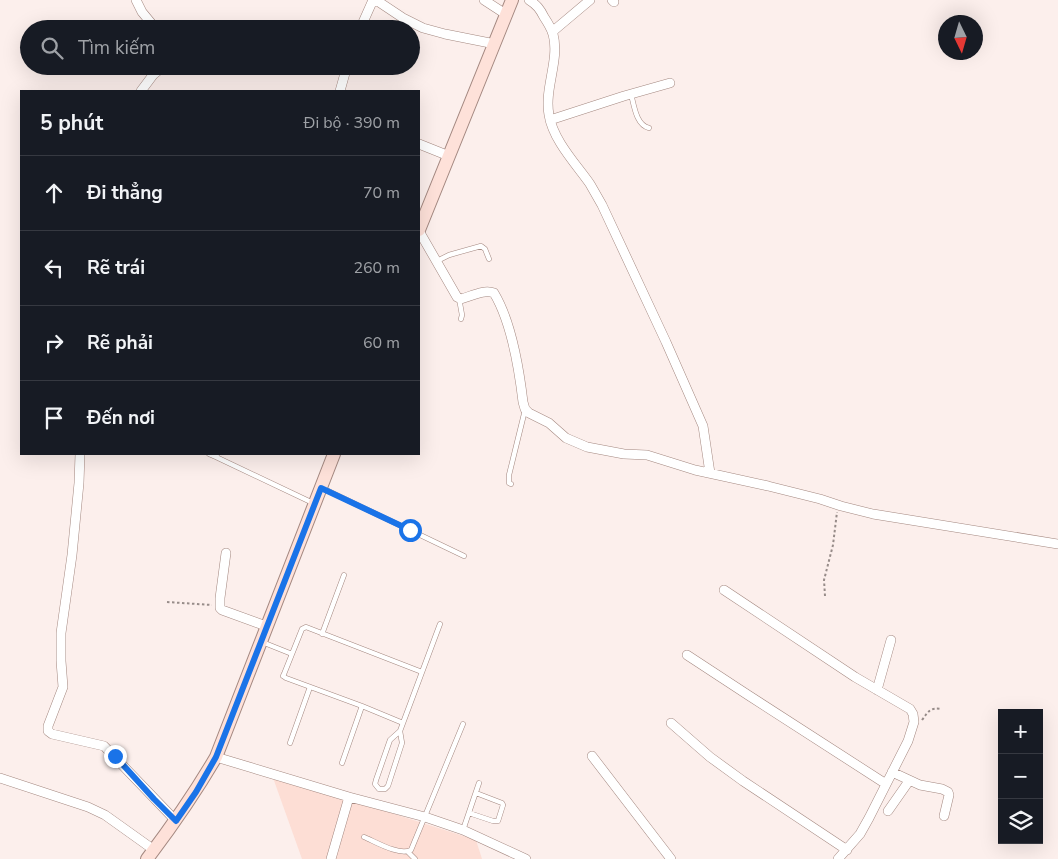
<!DOCTYPE html>
<html lang="vi">
<meta charset="utf-8">
<style>
:root{--surface:#171b24;--page:#242831;--text:#f1f3f6;--muted:#9ea1a6;--line:#363941}
body{margin:0;font-family:"Nunito Sans",sans-serif;background:var(--page);color:var(--text)}
.controls{position:absolute;right:15px;bottom:15px;display:grid;overflow:hidden;border-radius:0px;box-shadow:0 5px 20px #0002}
.controls button{width:45px;height:45px;display:grid;place-items:center;padding:0;border:0;border-bottom:1px solid var(--line);background:var(--surface);color:var(--text);font:25px sans-serif}
.compass{position:absolute;left:938px;top:15px;width:45px;height:45px;border-radius:50%;background:var(--surface);box-shadow:0 5px 20px #0002;rotate:175deg}
.stop{position:absolute;width:15px;height:15px;margin:-11px;border:4px solid #1a73e8;border-radius:50%;background:#fff}
.stop.end{background:#1a73e8;border-color:#fff;box-shadow:0 1px 5px #0008}
.list{margin:0;padding:0;list-style:none}
h2{display:flex;justify-content:space-between;align-items:center;height:65px;margin:0;padding:0 20px;font-size:21px}
h2 small{font-size:16px;font-weight:400;color:var(--muted)}
.list li{display:grid;grid-template-columns:32px 1fr auto;gap:15px;align-items:center;box-sizing:border-box;height:75px;padding:0 20px;border-top:1px solid var(--line)}
.list b{display:block;font-size:19px;white-space:nowrap}
.list em{font-size:16px;font-style:normal;color:var(--muted)}
.icon{flex:none;width:28px;height:28px;fill:none;stroke:currentColor;stroke-width:2;stroke-linecap:round;stroke-linejoin:round}
.map{position:relative;flex:none;width:1058px;height:859px;overflow:hidden}
.search{position:absolute;background:var(--surface);box-shadow:0 5px 20px #0002;left:20px;top:20px;width:400px;height:55px;display:flex;align-items:center;gap:12px;box-sizing:border-box;padding:0 18px;border-radius:28px;color:var(--muted);font-size:19px}
.panel{position:absolute;background:var(--surface);box-shadow:0 5px 20px #0002;left:20px;top:90px;width:400px;height:365px;border-radius:0px}
.map>svg:first-child{display:block}
.built{fill:#fdded5}
.lines{fill:none;stroke-linecap:round;stroke-linejoin:round}
.lane-casing{stroke:#a48880;stroke-width:5.5}
.street-casing{stroke:#a48880;stroke-width:10}
.secondary-casing{stroke:#a48880;stroke-width:14}
.path{stroke:#978c89;stroke-width:2;stroke-dasharray:2.5 2.5;stroke-linecap:butt}
.lane{stroke:#fff;stroke-width:4.5}
.street{stroke:#fff;stroke-width:9}
.secondary{stroke:#fee1d9;stroke-width:12}
.route{stroke:#1a73e8;stroke-width:6}
</style>
<div class="map">
<svg width="1058" height="859" viewBox="0 0 1058 859">
<rect width="100%" height="100%" fill="#fcefec"/>
<path class="built" d="M272 775 476 840 482 859H302Z"/>
<g class="lines">
<g class="lane-casing">
<path id="lane" d="M631 94C634 105 636 125 649 128
M437 261 449 255 481 246 485 249 489 259
M459 298 462 315 461 319
M209 454 216 457 217 454
M216 457 313 503
M511 484 509 483V475L525 410
M322 488 464 556
M322 634 344 575
M262 642 292 654
M403 723 362 706 286 678 283 676 284 674 302 629 306 627 422 672
M400 731 402 743 388 786 385 789H379L375 784 376 780 390 740 400 731 440 624
M290 743 310 687
M342 763 362 706
M469 813 493 821H498L503 805 502 803 476 793
M463 830 479 783
M364 837C376 842 399 856 411 850L463 724
M408 852 415 859"/>
</g>
<g class="street-casing">
<path id="street" d="M136 0 142 12 156 29
M376 0 403 18 423 28 445 34 495 44
M484 0 507 15
M529 0C537 5 540 9 544 17 548 23 551 28 553 34 560 60 544 88 549 115 553 140 576 164 590 184 594 191 598 198 602 205L666 342 703 426 710 473
M612 0 614 2
M360 29 373 0
M552 32 590 0
M141 91 153 75 164 66
M340 91 347 66
M550 120 624 96 670 83
M419 144 449 156
M419 231 457 297 461 299C472 296 484 289 494 293 512 323 519 368 523 402L525 409 529 413 549 423 566 438 587 447 624 454 647 455 695 470 768 486 820 499 841 506 873 514 1058 544
M80 454 79 483 72 555 61 633V661L63 687 48 726V731L52 734 104 746 176 821
M226 553 220 598V608L222 610 266 626
M724 590 855 677 910 709 913 714 914 722 908 741 869 818 860 834 838 859
M687 655 748 695 886 784
M877 690 891 640
M671 723 710 757 743 781 847 850
M592 756 671 859
M216 757 349 797 425 817 463 830 526 859
M892 772 920 785 942 789 948 792 949 795 944 816
M0 778 88 807 105 815 154 850
M888 811 909 781
M331 859 349 797"/>
</g>
<g class="secondary-casing">
<path id="secondary" d="M419 230 512 0
M147 859C172 826 195 793 216 757L334 454"/>
</g>
<path class="path" d="M825 596 824 580 833 545 837 512
M167 602 212 605
M922 720C928 712 930 707 941 709"/>
<use href="#lane" class="lane"/>
<use href="#street" class="street"/>
<use href="#secondary" class="secondary"/>
</g>
<g class="lines">
<path class="route" d="M115 756 154 799 176 821 196 792 216 757 321 488 410 530"/>
</g>
</svg>
<div class="controls">
<button>+</button>
<button>−</button>
<button><svg class="icon" aria-label="layers" viewBox="0 0 24 24"><path d="M12 4l9 5-9 5-9-5zM3 14l9 5 9-5"/></svg></button>
</div>
<svg class="compass" viewBox="-18 -18 36 36"><path d="M0-13l5 13h-10z" fill="#e53935"/><path d="M0 13l5-13h-10z" fill="#9ea1a6"/></svg>
<div class="stop" style="left:410px;top:530px"></div>
<div class="stop end" style="left:115px;top:756px"></div>
<div class="search"><svg class="icon" aria-label="search" viewBox="0 0 24 24"><circle cx="10" cy="10" r="6"/><path d="M15 15l6 6"/></svg>Tìm kiếm</div>
<section class="panel">
<h2>5 phút<small>Đi bộ · 390 m</small></h2>
<ul class="list">
<li><svg class="icon" aria-label="ahead" viewBox="0 0 24 24"><path d="M12 20V5M6 11l6-6 6 6"/></svg><div><b>Đi thẳng</b></div><em>70 m</em></li>
<li><svg class="icon" aria-label="left" viewBox="0 0 24 24"><path d="M17 20v-9H6M10 6l-5 5 5 5"/></svg><div><b>Rẽ trái</b></div><em>260 m</em></li>
<li><svg class="icon" aria-label="right" viewBox="0 0 24 24"><path d="M7 20v-9h11M14 6l5 5-5 5"/></svg><div><b>Rẽ phải</b></div><em>60 m</em></li>
<li><svg class="icon" aria-label="arrive" viewBox="0 0 24 24"><path d="M6 21V4h12l-3 4 3 4H6"/></svg><div><b>Đến nơi</b></div></li>
</ul>
</section>
</div>
